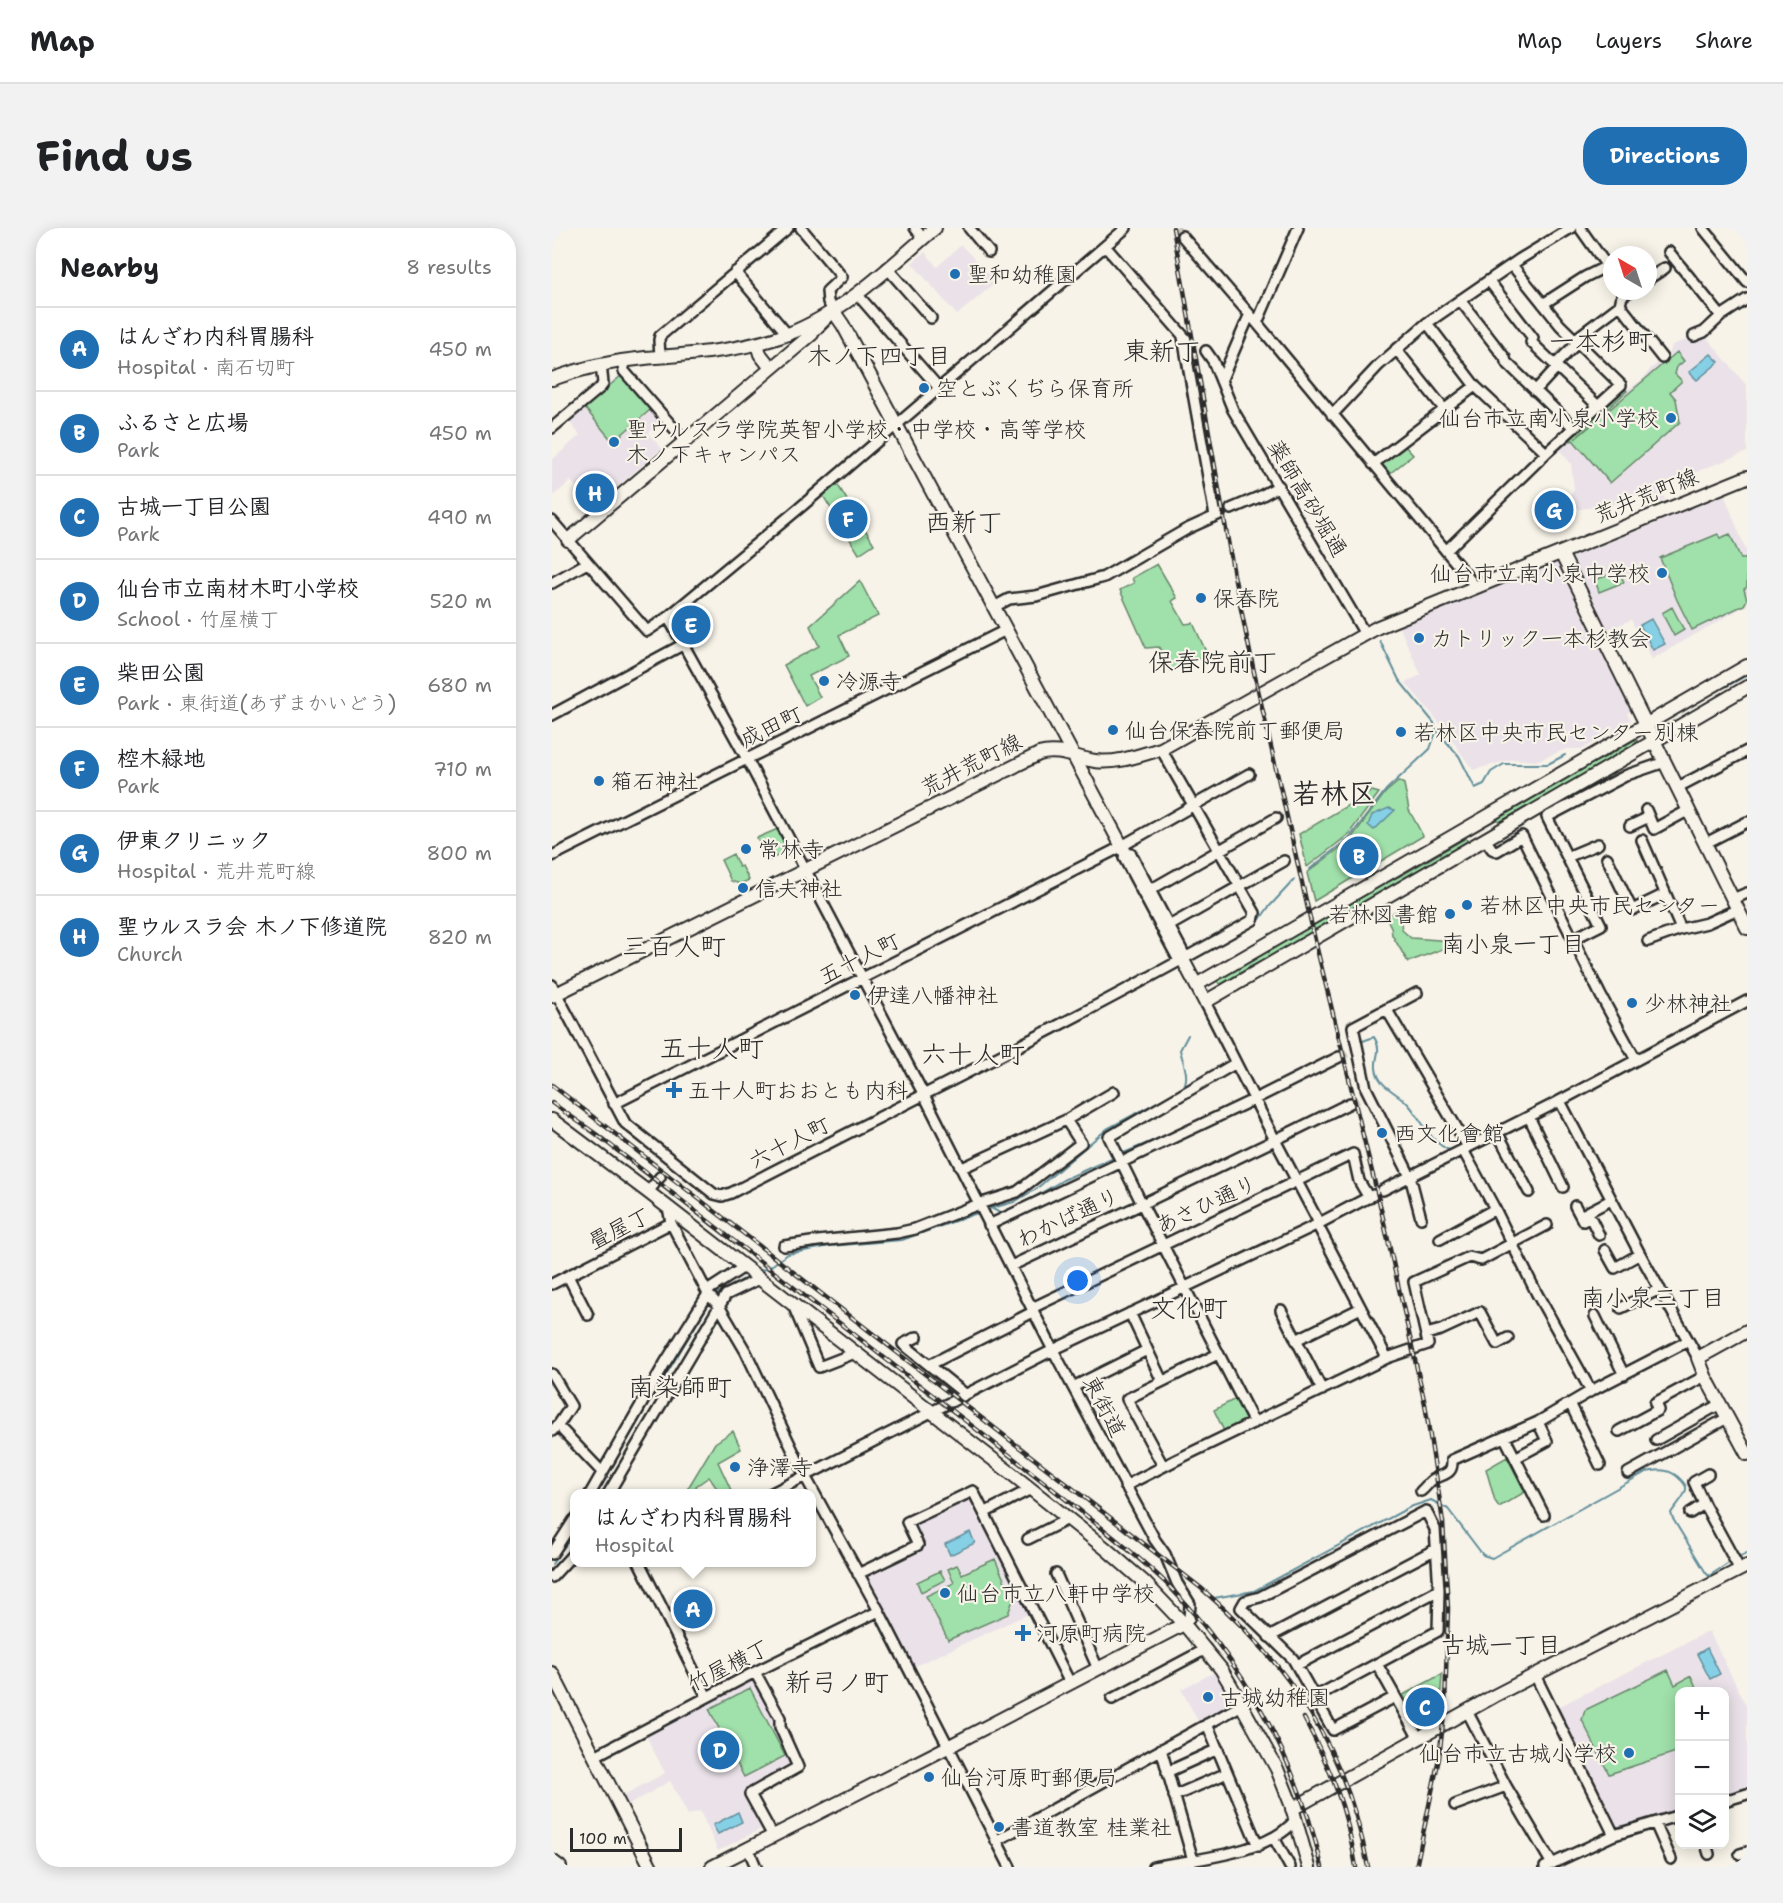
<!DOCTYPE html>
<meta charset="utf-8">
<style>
:root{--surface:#fff;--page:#f2f2f2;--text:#202124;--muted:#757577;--line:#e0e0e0;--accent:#1f6fb2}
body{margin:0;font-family:"Shantell Sans","Klee One",sans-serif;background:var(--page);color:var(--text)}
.controls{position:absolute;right:18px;bottom:18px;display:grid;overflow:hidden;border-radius:12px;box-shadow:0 3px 15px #0003}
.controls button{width:54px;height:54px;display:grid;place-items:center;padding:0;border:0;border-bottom:2px solid var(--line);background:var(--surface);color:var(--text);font:30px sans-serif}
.compass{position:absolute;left:1051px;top:18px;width:54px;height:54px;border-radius:50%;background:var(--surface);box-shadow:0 3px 15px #0003;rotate:321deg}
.scale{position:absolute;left:18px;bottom:15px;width:112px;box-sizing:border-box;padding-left:6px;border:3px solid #2b2b2b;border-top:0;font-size:16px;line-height:21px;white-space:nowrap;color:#2b2b2b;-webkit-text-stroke:4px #f7f3e8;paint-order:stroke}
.you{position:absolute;left:526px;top:1053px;width:21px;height:21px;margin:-15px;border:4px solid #fff;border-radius:50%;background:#1a73e8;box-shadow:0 0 0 9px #1a73e833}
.badge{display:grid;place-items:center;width:39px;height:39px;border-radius:50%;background:var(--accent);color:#fff;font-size:20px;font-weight:700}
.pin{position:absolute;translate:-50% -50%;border:3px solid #fff;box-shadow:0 2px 6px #0006}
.popup{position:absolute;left:18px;top:1261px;width:246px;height:78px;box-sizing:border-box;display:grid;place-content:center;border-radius:12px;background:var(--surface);filter:drop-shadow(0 2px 4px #0005);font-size:20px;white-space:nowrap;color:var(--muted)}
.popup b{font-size:22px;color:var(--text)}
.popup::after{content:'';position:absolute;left:50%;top:100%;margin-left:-12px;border:12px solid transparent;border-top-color:var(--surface)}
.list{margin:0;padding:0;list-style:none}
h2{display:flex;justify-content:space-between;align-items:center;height:78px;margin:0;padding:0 24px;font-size:26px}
h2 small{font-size:20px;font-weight:400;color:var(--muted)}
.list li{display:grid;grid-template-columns:39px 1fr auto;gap:18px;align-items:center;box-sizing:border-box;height:84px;padding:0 24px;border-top:2px solid var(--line)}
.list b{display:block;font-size:22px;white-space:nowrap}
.list p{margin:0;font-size:20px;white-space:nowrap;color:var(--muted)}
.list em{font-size:20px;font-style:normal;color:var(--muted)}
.icon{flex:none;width:33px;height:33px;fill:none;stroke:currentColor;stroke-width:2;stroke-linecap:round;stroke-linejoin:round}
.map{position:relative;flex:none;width:1195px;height:1639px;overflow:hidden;border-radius:24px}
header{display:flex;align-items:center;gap:36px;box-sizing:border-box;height:84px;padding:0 30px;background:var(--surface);border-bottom:2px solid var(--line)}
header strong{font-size:28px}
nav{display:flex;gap:33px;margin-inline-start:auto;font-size:21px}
.intro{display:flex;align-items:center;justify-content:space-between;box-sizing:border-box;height:144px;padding:0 36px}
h1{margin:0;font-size:42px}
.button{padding:15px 27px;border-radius:24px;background:var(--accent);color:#fff;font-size:21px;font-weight:700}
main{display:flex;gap:36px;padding:0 36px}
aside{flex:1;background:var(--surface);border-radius:24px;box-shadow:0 3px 15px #0003}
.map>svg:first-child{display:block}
.built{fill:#eae2e8}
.green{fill:#a0e0aa;stroke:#66866a;stroke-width:1.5}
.water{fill:#86d0e6;stroke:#628e9b;stroke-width:1.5}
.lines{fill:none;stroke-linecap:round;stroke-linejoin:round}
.stream{stroke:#628e9b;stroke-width:2}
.street-tunnel{stroke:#cecbc2;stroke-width:9;stroke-dasharray:9 4.5;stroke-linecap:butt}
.street-casing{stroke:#2b2b2b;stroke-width:14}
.secondary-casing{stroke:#2b2b2b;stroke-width:16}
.street{stroke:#f7f3e8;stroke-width:9}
.secondary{stroke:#f7f3e8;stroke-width:12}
.rail-casing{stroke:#2b2b2b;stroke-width:4.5}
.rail{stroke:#f7f3e8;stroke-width:2;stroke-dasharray:7;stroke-linecap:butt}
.poi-dot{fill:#1f6fb2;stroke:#f7f3e8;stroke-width:2}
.labels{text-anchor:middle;stroke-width:4.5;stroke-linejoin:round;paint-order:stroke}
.poi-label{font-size:22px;fill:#2b2b2b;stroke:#f7f3e8;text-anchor:start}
.street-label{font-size:22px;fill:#2b2b2b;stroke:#f7f3e8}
.neighbourhood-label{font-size:24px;fill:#2b2b2b;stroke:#f7f3e8}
.quarter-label{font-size:26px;fill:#2b2b2b;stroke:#f7f3e8}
.district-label{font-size:28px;font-weight:bold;fill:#2b2b2b;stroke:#f7f3e8}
</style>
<header>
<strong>Map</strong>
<nav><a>Map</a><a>Layers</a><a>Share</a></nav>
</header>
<div class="intro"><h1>Find us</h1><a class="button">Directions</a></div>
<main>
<aside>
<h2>Nearby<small>8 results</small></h2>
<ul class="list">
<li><span class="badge">A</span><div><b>はんざわ内科胃腸科</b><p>Hospital · 南石切町</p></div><em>450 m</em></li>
<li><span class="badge">B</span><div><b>ふるさと広場</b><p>Park</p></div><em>450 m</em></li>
<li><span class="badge">C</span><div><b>古城一丁目公園</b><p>Park</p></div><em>490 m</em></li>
<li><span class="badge">D</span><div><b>仙台市立南材木町小学校</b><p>School · 竹屋横丁</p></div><em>520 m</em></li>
<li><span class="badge">E</span><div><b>柴田公園</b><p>Park · 東街道(あずまかいどう)</p></div><em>680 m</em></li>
<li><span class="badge">F</span><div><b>椌木緑地</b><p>Park</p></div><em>710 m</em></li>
<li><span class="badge">G</span><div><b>伊東クリニック</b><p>Hospital · 荒井荒町線</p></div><em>800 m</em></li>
<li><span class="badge">H</span><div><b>聖ウルスラ会 木ノ下修道院</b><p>Church</p></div><em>820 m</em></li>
</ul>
</aside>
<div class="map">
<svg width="1195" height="1639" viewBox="0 0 1195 1639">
<rect width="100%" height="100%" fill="#f7f3e8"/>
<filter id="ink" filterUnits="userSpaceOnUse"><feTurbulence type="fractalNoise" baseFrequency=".0167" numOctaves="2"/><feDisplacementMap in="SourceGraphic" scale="12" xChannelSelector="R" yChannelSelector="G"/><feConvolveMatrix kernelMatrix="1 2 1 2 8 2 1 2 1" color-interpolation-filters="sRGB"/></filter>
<g filter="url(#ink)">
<path class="built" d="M409 17 444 54 405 87 360 35 373 24 385 39Z
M1152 106 1195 158V224L1108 258 1113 272 1104 276 1098 262 1052 280 1044 279 1017 282 1014 276 1022 261 1019 236 1008 222 1073 163 1091 151 1099 140 1117 128 1120 117Z
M69 145 112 192 96 205 110 221 41 279 19 253 0 269V232L28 207 15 191Z
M1172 266 1195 325V377L1100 431 1079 392 1053 403 1017 329Z
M1007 332 1083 481 1075 485 1079 492 1031 521H1014L984 533 960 531 921 542 890 498 853 454 869 447 847 398Z
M415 1268 476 1386 361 1439 312 1347 370 1318 360 1296Z
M1157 1403 1195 1479V1563L1173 1569 1172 1464H1128L1127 1583 1067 1602 1063 1600 1006 1479Z
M663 1444 682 1476 648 1497 629 1461Z
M202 1448 226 1490 243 1538 192 1564 211 1600 166 1623 148 1583 136 1587 118 1553 75 1578 70 1568 113 1545 93 1506Z"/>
<path class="green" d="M1125 124 1132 133 1125 139 1123 146 1130 153 1118 164 1124 171 1128 194 1058 255 1021 212 1019 213 1016 209 1072 159 1075 163 1023 211Z
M69 148 98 182 61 214 32 179Z
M852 217 861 227 836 247 828 235Z
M284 254 322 316 307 326 270 266Z
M1166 306 1168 310 1178 306 1189 331 1195 329V359L1192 361 1195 372 1192 377 1140 402 1125 372 1108 330Z
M605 336 625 370 620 373 633 396 641 395 655 426 618 443 607 419 594 420 568 362 582 355 580 350Z
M1067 343 1072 354 1047 364 1043 352Z
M308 353 326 388 287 407 297 428 257 448 268 469 253 478 232 437 267 418 258 398Z
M1120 379 1132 402 1122 408 1110 385Z
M1084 511 1088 517C1042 544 994 568 947 594L944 589 1020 544 1052 530Z
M847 553 852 556 857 582 871 608 762 673 755 645 798 612 833 565Z
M820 563 827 565 796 607 755 639 747 606Z
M228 600 238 621 218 632 212 619 209 620 205 610Z
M914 610 917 616 729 725 698 739 668 757 664 751 815 664 852 646Z
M181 626 187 639 190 638 197 652 188 656 179 653 169 632Z
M842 684 848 685 850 702 859 710 901 713 904 716 856 734 840 707 839 699 834 689Z
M685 1170 695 1190V1195L677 1204 672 1203 662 1182Z
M181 1203 189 1221 166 1234 179 1262 168 1265 157 1249 144 1258 146 1265H133L163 1215Z
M955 1229 973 1264 947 1279 943 1273 934 1241Z
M443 1331 461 1372 456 1386 396 1412 374 1368 402 1355 396 1341 405 1337 410 1346Z
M388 1343 393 1352 369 1364 365 1354Z
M1116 1442 1123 1457 1139 1448 1146 1463 1128 1464 1127 1523 1057 1546 1030 1492 1033 1482Z
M890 1446 887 1491 874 1498 868 1496 851 1467Z
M198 1460 233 1528 192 1549 157 1481Z"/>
<path class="water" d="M1159 126 1167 134 1145 152 1137 144Z
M1099 391 1113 416 1101 422 1088 397Z
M837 580 843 582 822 602 816 597 820 587Z
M418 1304 423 1315 398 1327 393 1316Z
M1155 1420 1168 1446 1158 1451 1145 1426Z
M186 1584 190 1594 166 1606 161 1597Z"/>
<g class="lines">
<path class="stream" d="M828 413 847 452 882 495 885 503 907 528 923 560 932 556 939 544 952 536H996L1013 527
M1173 459 1195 447
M758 641 797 610 834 562 878 521 884 504
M706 694 716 680 742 652
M808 814 822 809C832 825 820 830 825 845 830 861 847 865 857 877 870 892 878 914 897 922L908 919
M704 865 786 824
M567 927 634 899
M469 977 511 952 562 929
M439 980 450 986 453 985
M433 982 462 974 484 961 555 901 630 861C639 850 631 835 628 822L636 807
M208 1043 219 1038 236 1026 278 1018 350 1012 428 984
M163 1067 197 1048
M45 1266 89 1188 158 1074
M1185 1330 1195 1325
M0 1336 22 1305
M662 1370 702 1363 858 1279 879 1272 896 1281 931 1327 940 1330 1094 1244C1109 1241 1119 1241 1129 1252 1131 1254 1134 1258 1134 1260 1135 1267 1123 1278 1119 1285L1121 1291 1154 1345 1157 1348 1180 1333"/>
<path class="street-tunnel" d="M623 0 630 8
M637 113 654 123
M787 829 798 823
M798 875 809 870
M108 949 115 940"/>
<g class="street-casing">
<path id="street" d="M249 0 290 49 275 63 276 74 282 84 260 106
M363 0 371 10
M417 0 437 24
M1151 0 1195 54
M630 8 705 95 924 359
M553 18 634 111
M1117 24 1169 88
M335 40 379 90
M183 44 236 107
M1096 51 1113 40
M937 53 981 110
M305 66 387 160
M908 72 953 130 954 134 1022 200
M991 76 1033 49 1055 38 1028 0
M1068 77 1110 130
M705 95 746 0
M875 95 923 158 994 225
M1142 108 1152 104 1169 88 1195 71
M631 109 663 288
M1022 112 1068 77 1070 68 1078 63
M979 114 1046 178
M844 121 892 181
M654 123 661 133 681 182 813 406
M108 129 107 112 108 108 236 0
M70 134 72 143 133 213
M1003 137 1025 115
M669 153 697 88
M983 163 1005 139
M780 187 827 137 875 95 968 31 1019 0
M0 200 49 159 51 155 49 137
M821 236 923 158
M679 281 707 269 727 258
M0 293 95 403 116 389 251 277 574 0
M894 323 994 225 1069 157 1008 97 960 37
M0 355 35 335
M442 379 457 371 484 368 552 349 635 301 668 286
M116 389 195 531 372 867 501 1122 603 1312 613 1326 625 1355 638 1376 637 1391 632 1396
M0 487 132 416
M1126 559 1195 523
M1094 582 1102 601 1137 582
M1078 598 1097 589
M933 611 940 621 945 623 970 608 1049 768 1084 832
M1090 612 1129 701
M1154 615 1195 594
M574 626H579L633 728 631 732 626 731 572 630Z
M0 628 454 402
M1015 629 1046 616
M1055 630 1080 682 1113 666
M598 662 724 590
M1181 671 1195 665
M617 698 732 633
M1021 711 1049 697 995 589 1075 547 1113 534
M1096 713 1129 701 1155 695 1186 681
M0 757 73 895 162 966 170 968 179 965C354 875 530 789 701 692L703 685 609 521
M865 765 801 799 814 860 858 948 869 990
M653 774 723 912 798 875
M835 782 916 919
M684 835 557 909 590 976 723 912 767 995
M1008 873 1088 1026 1146 1130
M62 876 561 623 697 546
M977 889 1011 959
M945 904 977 964
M911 922 943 981 984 1064 1039 1163
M410 940 514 892 562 864
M831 962 1000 877 1195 773
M96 964 108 949
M1023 978 1031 993 1038 989 1047 1007
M116 979 119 995 156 1066 167 1078 194 1124 253 1248 327 1383 458 1639
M1030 987 1059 972
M765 996 835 1130
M437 997 703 871 787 829
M888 1011 943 981
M232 1018 266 1013 345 1005 363 1001 427 976 465 964 529 915 514 892
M1053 1022 1063 1040 1088 1026
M459 1038 590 976 702 1195
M16 1048 36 1087
M0 1056 119 995
M155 1063 192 1039
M241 1077 267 1139 303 1125
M480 1080 801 926 807 953 817 970
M1069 1080 1108 1061
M729 1082 770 1162
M578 1085 610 1153
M1043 1088 1072 1147
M874 1106 889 1102 928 1084 945 1116 956 1110
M365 1109 351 1116 413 1166
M744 1112 809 1080
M377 1137 481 1084
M0 1146 19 1178 7 1196 0 1203
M521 1159 595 1122
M1018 1175 1048 1237
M11 1203 50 1244
M1067 1203 1106 1182 1103 1175 1153 1148
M953 1210 992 1287
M1104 1212 1168 1176
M963 1230 995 1213 986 1194
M611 1238 575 1171 666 1126
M1076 1245 1175 1190
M573 1258 624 1232 835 1130 876 1116 862 1054 917 1029 929 1032 995 997
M869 1263C873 1260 876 1255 880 1252 891 1245 901 1248 900 1232L986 1194 1039 1163 1136 1113
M38 1266 113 1135 156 1066
M56 1266 174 1067 207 1051
M218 1266 505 1120 762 998 821 967
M1152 1276 1142 1254 1156 1246
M432 1285 479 1261
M1138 1285 1152 1276 1188 1342
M476 1311 516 1291
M0 1326 22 1292
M87 1334 155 1469
M306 1346 366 1317 355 1294 421 1263 518 1455
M504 1346 546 1441
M0 1349 22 1325
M717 1409 884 1321
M825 1436 866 1509
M745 1437 887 1362
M203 1444 228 1490V1499L246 1539 198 1566 221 1608
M983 1447 1062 1607
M763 1469 886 1403 887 1362 883 1301 874 1283 708 1369 693 1373 689 1380 741 1431 781 1502 843 1469
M560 1471 654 1421
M915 1483 954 1558 1000 1636
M655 1496 706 1618
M609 1521 641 1632
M43 1528 203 1444 327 1383
M615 1544 666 1521
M622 1568 675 1545
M1172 1573 1195 1566
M903 1577 954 1558
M1103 1595 1119 1631
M722 1610 738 1639
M444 1613 690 1477
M1154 1616 1157 1626
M196 1620 204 1639
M1188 1626 1195 1624
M601 1639C642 1631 718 1626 744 1591
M993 1639 1062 1607 1128 1587"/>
</g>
<g class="secondary-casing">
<path id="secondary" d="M282 84 291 97 574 626
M205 116 208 126 219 140
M0 151C30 140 61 133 93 130 141 126 191 123 236 106 291 85 339 38 383 0
M16 312 260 106
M1009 325 1195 700
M631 732 653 774 1195 459
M644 757 1195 438
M0 768 487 526C506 520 524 530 543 533 565 536 588 527 609 521L826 399 1195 249
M0 892 96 964 460 1246 553 1320 592 1354 632 1396 669 1441 678 1456 725 1541 739 1576 757 1639
M1195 1103 1146 1130 1153 1148 1195 1226
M0 1445 99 1639
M740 1581 942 1468 1195 1338
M0 1633 8 1639
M160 1639 388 1523 632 1396"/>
</g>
<use href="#street" class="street"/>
<use href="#secondary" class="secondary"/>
<g class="rail-casing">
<path id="rail" d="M621 0 682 347 702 444 766 725 826 968 861 1123 873 1176 884 1247 891 1294 896 1380 893 1478 887 1530 864 1639
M0 857 649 1360C739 1438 794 1520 816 1639
M0 875 44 906C152 989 259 1073 366 1156 418 1196 469 1236 521 1277 552 1302 585 1327 614 1355 691 1434 745 1531 770 1639
M752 1490C779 1541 795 1581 804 1639"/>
</g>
<use href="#rail" class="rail"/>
</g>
</g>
<g class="poi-dot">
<circle cx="403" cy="46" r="6"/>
<circle cx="372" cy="160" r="6"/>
<circle cx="1119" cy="190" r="6"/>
<circle cx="62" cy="214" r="6"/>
<circle cx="1110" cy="345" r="6"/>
<circle cx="649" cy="370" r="6"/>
<circle cx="867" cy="410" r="6"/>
<circle cx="272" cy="453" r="6"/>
<circle cx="561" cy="502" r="6"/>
<circle cx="849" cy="504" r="6"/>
<circle cx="47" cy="553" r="6"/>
<circle cx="194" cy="621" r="6"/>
<circle cx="191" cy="660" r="6"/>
<circle cx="915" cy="677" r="6"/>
<circle cx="898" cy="686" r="6"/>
<circle cx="303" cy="767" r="6"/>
<circle cx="1080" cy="775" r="6"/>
<path d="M119 853h6v6h6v6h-6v6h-6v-6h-6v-6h6z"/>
<circle cx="830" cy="905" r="6"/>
<circle cx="183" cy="1239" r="6"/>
<circle cx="393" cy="1365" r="6"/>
<path d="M468 1396h6v6h6v6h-6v6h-6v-6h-6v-6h6z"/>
<circle cx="656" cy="1469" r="6"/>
<circle cx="1077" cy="1525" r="6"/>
<circle cx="377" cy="1549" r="6"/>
<circle cx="447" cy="1599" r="6"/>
</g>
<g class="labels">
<g class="poi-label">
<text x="415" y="54">聖和幼稚園</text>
<text x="384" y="168">空とぶくぢら保育所</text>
<text x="1107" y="198" text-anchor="end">仙台市立南小泉小学校</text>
<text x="74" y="209">聖ウルスラ学院英智小学校・中学校・高等学校<tspan x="74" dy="25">木ノ下キャンパス</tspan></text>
<text x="1098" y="353" text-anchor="end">仙台市立南小泉中学校</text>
<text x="661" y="378">保春院</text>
<text x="879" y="418">カトリック一本杉教会</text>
<text x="284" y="461">冷源寺</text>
<text x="573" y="510">仙台保春院前丁郵便局</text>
<text x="861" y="512">若林区中央市民センター別棟</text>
<text x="59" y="561">箱石神社</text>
<text x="206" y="629">常林寺</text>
<text x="203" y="668">信夫神社</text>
<text x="927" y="685">若林区中央市民センター</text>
<text x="886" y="694" text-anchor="end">若林図書館</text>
<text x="315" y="775">伊達八幡神社</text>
<text x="1092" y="783">少林神社</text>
<text x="136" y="870">五十人町おおとも内科</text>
<text x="842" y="913">西文化會館</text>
<text x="195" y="1247">浄澤寺</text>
<text x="405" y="1373">仙台市立八軒中学校</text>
<text x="484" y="1413">河原町病院</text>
<text x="668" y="1477">古城幼稚園</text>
<text x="1065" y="1533" text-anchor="end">仙台市立古城小学校</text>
<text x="389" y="1557">仙台河原町郵便局</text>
<text x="459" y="1607">書道教室 桂業社</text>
</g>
<g class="street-label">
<text transform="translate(1094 267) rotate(-22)" y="8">荒井荒町線</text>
<text transform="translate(756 270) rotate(59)" y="8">薬師高砂堀通</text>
<text transform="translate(219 498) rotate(-26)" y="8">成田町</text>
<text transform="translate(419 536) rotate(-27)" y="8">荒井荒町線</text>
<text transform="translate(307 730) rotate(-27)" y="8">五十人町</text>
<text transform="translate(237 914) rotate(-27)" y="8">六十人町</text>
<text transform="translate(654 976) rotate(-25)" y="8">あさひ通り</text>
<text transform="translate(516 989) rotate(-25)" y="8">わかば通り</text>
<text transform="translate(67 1000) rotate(-27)" y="8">畳屋丁</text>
<text transform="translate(553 1178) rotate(62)" y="8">東街道</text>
<text transform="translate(176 1437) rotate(-27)" y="8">竹屋横丁</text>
</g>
<g class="neighbourhood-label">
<text x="327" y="136">木ノ下四丁目</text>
<text x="961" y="724">南小泉一丁目</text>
<text x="1101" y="1078">南小泉三丁目</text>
<text x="949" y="1425">古城一丁目</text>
</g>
<g class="quarter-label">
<text x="1049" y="122">一本杉町</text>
<text x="610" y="132">東新丁</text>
<text x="412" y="303">西新丁</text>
<text x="661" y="443">保春院前丁</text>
<text x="122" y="727">三百人町</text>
<text x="160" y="829">五十人町</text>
<text x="421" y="835">六十人町</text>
<text x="637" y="1089">文化町</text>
<text x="128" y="1168">南染師町</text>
<text x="285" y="1463">新弓ノ町</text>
</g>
<g class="district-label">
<text x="782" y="575">若林区</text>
</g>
</g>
</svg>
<div class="controls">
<button>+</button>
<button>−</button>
<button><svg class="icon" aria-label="layers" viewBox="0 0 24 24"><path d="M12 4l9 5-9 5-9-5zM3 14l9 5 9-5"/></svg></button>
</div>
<svg class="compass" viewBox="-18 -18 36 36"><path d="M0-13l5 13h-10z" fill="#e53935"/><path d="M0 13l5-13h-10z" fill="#757577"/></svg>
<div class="scale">100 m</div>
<div class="you"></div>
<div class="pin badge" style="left:141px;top:1381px">A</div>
<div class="popup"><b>はんざわ内科胃腸科</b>Hospital</div>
<div class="pin badge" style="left:807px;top:628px">B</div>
<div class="pin badge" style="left:873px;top:1479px">C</div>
<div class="pin badge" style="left:168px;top:1522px">D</div>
<div class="pin badge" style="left:139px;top:397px">E</div>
<div class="pin badge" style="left:296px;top:291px">F</div>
<div class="pin badge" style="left:1002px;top:282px">G</div>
<div class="pin badge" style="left:43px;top:265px">H</div>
</div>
</main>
